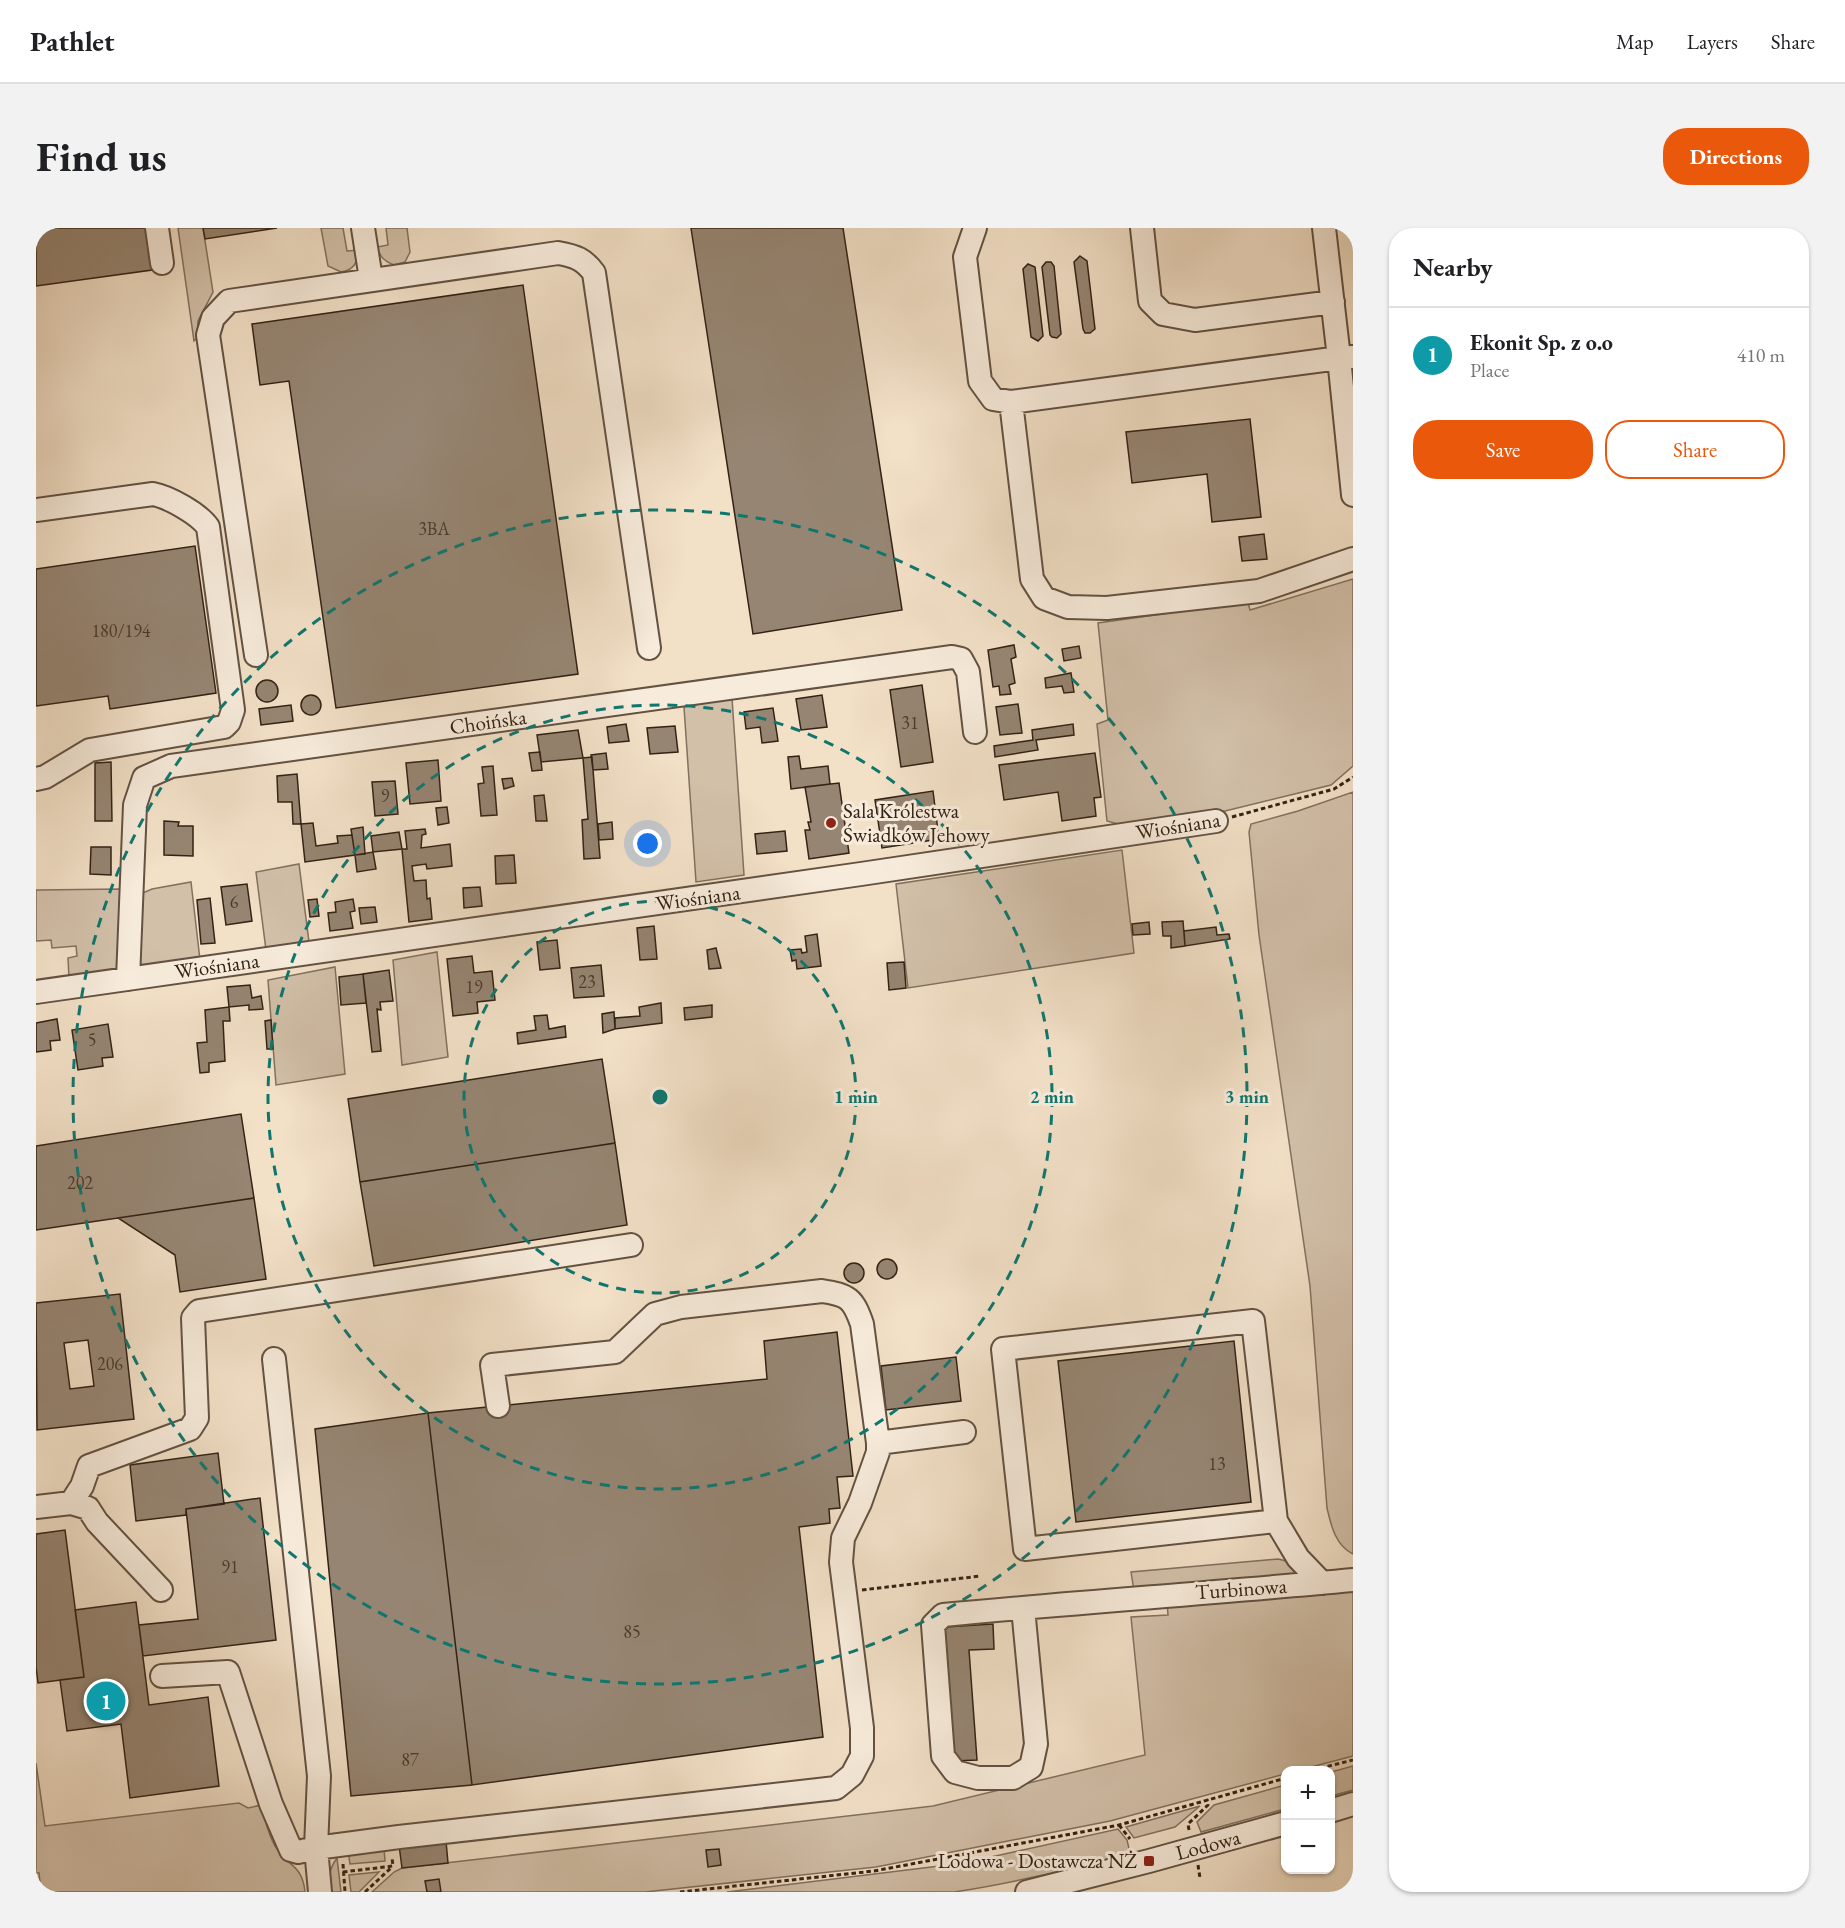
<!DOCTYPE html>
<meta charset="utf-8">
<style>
:root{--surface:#fff;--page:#f2f2f2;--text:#202124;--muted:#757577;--line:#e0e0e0;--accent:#ea580c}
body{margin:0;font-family:"EB Garamond",serif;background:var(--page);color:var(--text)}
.controls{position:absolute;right:18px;bottom:18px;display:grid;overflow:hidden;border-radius:12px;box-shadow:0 2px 4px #0004}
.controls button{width:54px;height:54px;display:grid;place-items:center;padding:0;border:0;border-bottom:2px solid var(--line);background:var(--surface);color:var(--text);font:30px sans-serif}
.you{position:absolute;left:612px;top:616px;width:21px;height:21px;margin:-15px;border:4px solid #fff;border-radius:50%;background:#1a73e8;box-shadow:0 0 0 9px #1a73e833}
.badge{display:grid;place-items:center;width:39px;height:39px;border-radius:50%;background:var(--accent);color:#fff;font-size:20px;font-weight:700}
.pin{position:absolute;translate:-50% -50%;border:3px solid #fff;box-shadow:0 2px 6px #0006}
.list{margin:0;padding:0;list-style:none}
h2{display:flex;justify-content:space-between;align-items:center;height:78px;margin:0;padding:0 24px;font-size:26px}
h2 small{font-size:20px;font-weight:400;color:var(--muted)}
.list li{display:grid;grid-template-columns:39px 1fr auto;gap:18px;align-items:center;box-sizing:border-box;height:96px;padding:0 24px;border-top:2px solid var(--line)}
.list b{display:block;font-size:22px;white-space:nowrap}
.list p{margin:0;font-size:20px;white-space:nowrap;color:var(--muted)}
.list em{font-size:20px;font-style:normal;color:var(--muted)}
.actions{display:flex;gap:12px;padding:18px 24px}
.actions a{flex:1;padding:14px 0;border:2px solid var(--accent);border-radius:24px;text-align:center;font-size:21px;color:var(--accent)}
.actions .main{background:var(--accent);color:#fff}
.map{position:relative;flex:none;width:1317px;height:1664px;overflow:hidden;border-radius:24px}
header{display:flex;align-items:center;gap:36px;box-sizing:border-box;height:84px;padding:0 30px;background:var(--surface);border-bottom:2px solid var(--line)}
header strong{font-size:28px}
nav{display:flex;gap:33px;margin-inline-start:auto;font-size:21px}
.intro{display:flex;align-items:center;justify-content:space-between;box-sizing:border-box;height:144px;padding:0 36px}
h1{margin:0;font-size:42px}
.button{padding:15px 27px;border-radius:24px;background:var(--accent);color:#fff;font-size:21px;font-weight:700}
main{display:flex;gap:36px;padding:0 36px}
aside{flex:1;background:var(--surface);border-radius:24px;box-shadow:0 2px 4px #0004}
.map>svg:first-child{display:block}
.green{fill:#d2c0a9;stroke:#82715f;stroke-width:1.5}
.building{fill:#968572;stroke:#332215;stroke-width:1.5;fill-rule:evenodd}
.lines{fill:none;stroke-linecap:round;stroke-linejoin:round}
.minor-casing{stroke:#635242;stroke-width:26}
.path{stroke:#332215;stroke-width:3;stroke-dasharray:4.5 3;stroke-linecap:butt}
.minor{stroke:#f7ebdb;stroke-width:22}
.ring{fill:none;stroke:#0f766e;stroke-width:3;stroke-dasharray:10 8}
.poi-dot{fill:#8f2418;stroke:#f7ebdb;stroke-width:2}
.labels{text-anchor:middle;stroke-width:6;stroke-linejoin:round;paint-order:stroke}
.number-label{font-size:18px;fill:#4c3b2c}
.street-label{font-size:21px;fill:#332215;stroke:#f7ebdb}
.poi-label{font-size:21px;fill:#332215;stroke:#f7ebdb;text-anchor:start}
.centre{fill:#0f766e;stroke:#f7ebdb;stroke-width:3}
.ring-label{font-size:18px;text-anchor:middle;font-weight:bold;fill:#0f766e;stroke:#f7ebdb;stroke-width:6;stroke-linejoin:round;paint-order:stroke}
</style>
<header>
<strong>Pathlet</strong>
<nav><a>Map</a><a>Layers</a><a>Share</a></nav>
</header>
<div class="intro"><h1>Find us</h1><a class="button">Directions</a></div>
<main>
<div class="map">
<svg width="1317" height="1664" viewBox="0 0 1317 1664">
<rect width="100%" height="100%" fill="#f2e0c7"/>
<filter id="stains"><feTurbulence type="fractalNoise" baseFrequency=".00333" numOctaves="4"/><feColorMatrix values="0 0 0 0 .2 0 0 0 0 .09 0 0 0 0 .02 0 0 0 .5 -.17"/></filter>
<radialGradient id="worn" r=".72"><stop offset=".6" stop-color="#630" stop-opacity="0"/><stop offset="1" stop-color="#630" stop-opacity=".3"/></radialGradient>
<path class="green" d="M142 0H167L177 64 162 93 161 110 158 113Z
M285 0H307L311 23 323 22C322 34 318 42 305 44L292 38Z
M350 0H371L374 24 369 34 358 37C348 33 344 29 341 19L352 17Z
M1317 351V538L1295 557 1185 584 1093 599 1071 593 1061 496 1072 492 1062 395 1212 374 1214 382Z
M696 470 708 647 660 654 648 479Z
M1317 564V1326C1299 1317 1295 1297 1291 1280L1274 1058 1223 707 1213 604 1215 596 1262 583Z
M1086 622 1098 725 872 760 860 656Z
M263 636 273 714 230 722 220 644Z
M155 654 164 732 104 742 98 732 102 667 116 661Z
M85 661 84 743 33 750 32 730 41 728 40 718 16 720 15 712 0 713V662Z
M401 724 412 829 366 837 357 732Z
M299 739 309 846 240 857 232 752Z
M1242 1331C1253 1333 1260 1336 1262 1347L1098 1363 1095 1344Z
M1317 1361V1528L1264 1542H1250L1249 1546 1074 1593 840 1639 609 1664H336L358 1644 366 1640 897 1578 1109 1527 1095 1389 1132 1387 1131 1375Z
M0 1535 9 1598 203 1575 212 1580 225 1577C229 1590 232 1607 239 1618 251 1639 266 1635 269 1664H5L3 1645H0Z
M1317 1538V1562L1295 1568V1544Z
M1249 1557V1581L1165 1604 1161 1594 1178 1577Z
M1164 1578 1139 1599 1098 1610 1090 1599Z
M1082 1601 1091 1612 1094 1625C1036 1641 978 1655 918 1664H691L928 1635Z
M348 1620 349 1633 314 1636 312 1623Z
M301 1630 305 1664H294C292 1650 293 1641 301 1630Z
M343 1644 323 1664H315L313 1647Z"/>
<path class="building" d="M0 0H110L116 42 0 58Z
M167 0H241L169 11Z
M655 0H807L866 382 717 406Z
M1044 28 1051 33 1059 101 1054 105H1049L1047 101 1038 34Z
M1010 34H1015L1018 38 1025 106 1021 110 1016 109 1014 107 1006 39Z
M992 36 999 39 1007 108 1002 113 995 109 987 41Z
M487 57 542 446 300 480 253 153 224 157 216 96Z
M1214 191 1225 289 1176 294 1171 246 1096 255 1090 204Z
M1228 306 1231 331 1206 333 1203 309Z
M159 318 180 465 74 481 72 468 0 478V341Z
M978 417 980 429 975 431 979 455 973 457 975 466 964 467 963 458 957 459 952 422Z
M1043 418 1045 430 1028 433 1026 421Z
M1035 445 1038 464 1028 465 1026 458 1010 460 1009 450Z
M220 463a11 11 0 1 1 22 0a11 11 0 1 1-22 0Z
M886 457 897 534 865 539 854 462Z
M265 477a10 10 0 1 1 20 0a10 10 0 1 1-20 0Z
M786 467 791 499 765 502 760 471Z
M982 476 986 505 964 507 960 479Z
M255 477 257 493 225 497 223 481Z
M737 480 742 513 726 515 724 499 710 501 708 484Z
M590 496 593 513 573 515 571 499Z
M1037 496 1038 507 1000 512 1002 522 959 529 958 518 997 512 996 502Z
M639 498 642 524 614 526 611 500Z
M542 502 547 530 505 534 501 507Z
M504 524 506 542 496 543 493 525Z
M570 525 572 541 557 542 555 527Z
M1059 525 1065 569 1058 570 1060 588 1026 593 1022 564 968 572 963 537Z
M763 528 765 541 792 538 794 556 755 561 752 529Z
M556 529 564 630 548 631 546 592 552 591 547 530Z
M402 532 405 573 374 576 370 535Z
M75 534 76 593H59V535Z
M457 538 461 587 445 588 442 556 448 555 446 539Z
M261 546 265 596H257L256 574H242L241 548Z
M476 550 478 558 468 561 466 551Z
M359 553 362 586 339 588 336 554Z
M803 555 813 625 773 631 769 602H774L772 594H775L769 559Z
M897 563 903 611 846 620 839 572Z
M508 567 511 593H500L498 568Z
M411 579 413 595 402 597 400 580Z
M128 593 143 594 142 598H157V628L128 627Z
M576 594 577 611 563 612 562 596Z
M277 595 280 618 302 615 301 608 316 607 319 627 269 634 265 596Z
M327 599 329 626 319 627 315 601Z
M389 601 390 606 386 607 385 620 414 616 416 638 391 641 390 636 376 638 378 653 390 652 391 671 394 670 396 691 373 694 366 621H371L369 603Z
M749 603 751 623 721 626 719 606Z
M363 604 366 621 337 624 335 608Z
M55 619H75V647L54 646Z
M337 624 340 641 321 644 319 627Z
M478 627 480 655 460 656 459 628Z
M211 656 216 693 190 697 185 659Z
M444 659 446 678 428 680 427 660Z
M174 670 179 715 165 716 161 672Z
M281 671 283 688 274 689 272 672Z
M317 671 319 683 314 684 317 700 294 703 292 685 300 684 299 674Z
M339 679 341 694 325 696 323 680Z
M1147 693 1149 718 1135 720V708H1127L1126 694Z
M1113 694 1114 706 1097 707 1096 696Z
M618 698 621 731 604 732 601 700Z
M1180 699 1181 707 1193 706 1194 711 1149 718 1148 703Z
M781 706 785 738 761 741 760 732 756 733 754 722 765 721 766 725 771 724 769 708Z
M521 712 524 740 504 742 501 714Z
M680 720 685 740 673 741 671 722Z
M436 728 438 745 456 743 459 772 441 774 442 785 417 788 411 731Z
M868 734 870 760 853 762 851 735Z
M565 737 568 768 538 770 535 740Z
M353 742 357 773 344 774 345 782 341 781 345 823 336 824 327 746Z
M327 746 330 775 305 777 303 749Z
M214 757 216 770 225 768 227 781 213 782V777L193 779 191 759Z
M625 775 626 795 579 801V790L604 788 603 779Z
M676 777V789L649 792 648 780Z
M193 779 194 793H187L189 833 173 835V844L164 845 161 815 171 814 169 782Z
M578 784 579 801 567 805 566 786Z
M511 787 513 801 529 798 530 809 482 816 481 805 500 802 498 788Z
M21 791 24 812 14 813 15 822 0 824V795Z
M235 792 237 821H231L229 793Z
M72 796 77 829 66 830 67 838 42 842 36 802Z
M566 831 579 915 324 954 312 871Z
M205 886 218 970 0 1002V918Z
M579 915 591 997 338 1038 324 954Z
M218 970 230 1051 144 1064 139 1027 82 990Z
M841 1041a10 10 0 1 1 20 0a10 10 0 1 1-20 0Z
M808 1045a10 10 0 1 1 20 0a10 10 0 1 1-20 0Z
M84 1066 98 1191 1 1202 0 1075ZM52 1112 58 1158 34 1161 28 1115Z
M801 1104 817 1248 801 1249 804 1280 793 1281 794 1295 763 1299 787 1509 436 1557 392 1185 731 1151 728 1113Z
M1198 1113 1215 1274 1040 1294 1022 1133Z
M920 1129 925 1173 850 1182 845 1138Z
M392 1185 436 1557 315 1568 279 1201Z
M182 1225 188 1276 150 1281V1287L100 1293 94 1237Z
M224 1270 240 1412 107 1428 103 1397 162 1391 150 1281Z
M29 1302 48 1449 2 1455 0 1439V1306Z
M100 1374 113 1477 172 1469 183 1558 94 1570 85 1496 31 1503 24 1452 48 1449 39 1382Z
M957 1396 958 1421 933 1422 941 1532 918 1533 909 1399Z
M410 1613 412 1635 366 1640 363 1617Z
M683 1621 685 1637 672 1639 670 1622Z
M403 1651 405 1664H391L389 1653Z"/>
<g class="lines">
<g class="minor-casing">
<path id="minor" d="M121 0 126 35
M327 0 335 51
M939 0 929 29 944 153 957 171 975 174 1303 130 1317 267
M1106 0 1114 73 1127 86 1159 92 1297 74
M1288 0 1303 130 1316 129
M975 174 996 351 1008 370 1032 379 1071 380 1223 363 1317 331
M0 282 117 266C133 269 163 286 172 299L197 482 193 494 188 499 54 522 9 549 0 551
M220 427 172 107 177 90 193 73 522 25C539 28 548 31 558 45L613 420
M92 751 99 577 108 550 135 538 916 429 925 431 932 444 939 504
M0 764 825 646 1180 593
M1217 1093 1240 1293 989 1321 967 1121Z
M842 1215 928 1204
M35 1275 46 1258 53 1238 154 1201 161 1190 157 1090 163 1083 595 1017
M0 1279 35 1275 52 1280 61 1294 125 1362
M1240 1293 1262 1330 1286 1355
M987 1380 1000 1516 995 1539 977 1550H942L919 1544 907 1528 897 1397 907 1387C1044 1374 1180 1365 1317 1352
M126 1448 192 1444 235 1576 255 1622 262 1624 280 1620 283 1548 238 1131
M1294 1583 1317 1576
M284 1664 280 1620 363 1609 800 1560 816 1547 826 1528V1500L805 1334 807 1310 824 1275 842 1224V1215L826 1096C817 1070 812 1067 786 1063L645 1079 619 1086 579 1124 456 1137 462 1178
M991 1664 1113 1633 1250 1595"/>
</g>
<path class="path" d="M1196 589 1298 561 1317 549
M826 1362 945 1348
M1277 1542 1317 1532
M1083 1597 1094 1611
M1153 1602 1152 1596 1172 1577 1171 1571
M307 1636 309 1664
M1162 1637 1164 1650
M307 1644 357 1638 356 1630
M329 1664 356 1639
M644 1664 838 1643 1083 1597 1250 1550"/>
<use href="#minor" class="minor"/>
</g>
<g class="ring">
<circle cx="624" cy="869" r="196"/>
<circle cx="624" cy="869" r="392"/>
<circle cx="624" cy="869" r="587"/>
</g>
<g class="poi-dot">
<circle cx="795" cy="595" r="6"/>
<rect x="1107" y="1627" width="12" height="12" rx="3"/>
</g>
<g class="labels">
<g class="number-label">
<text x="398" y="307">3BA</text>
<text x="85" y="409">180/194</text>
<text x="874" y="501">31</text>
<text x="349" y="574">9</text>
<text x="198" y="680">6</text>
<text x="551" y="760">23</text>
<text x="438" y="765">19</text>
<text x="56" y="818">5</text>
<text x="44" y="961">202</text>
<text x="74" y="1142">206</text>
<text x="1181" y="1242">13</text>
<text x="194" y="1345">91</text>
<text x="596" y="1410">85</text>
<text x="374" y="1538">87</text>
</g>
<g class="street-label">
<text transform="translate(452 494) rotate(-8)" y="7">Choińska</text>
<text transform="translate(1142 598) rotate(-9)" y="7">Wiośniana</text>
<text transform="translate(662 670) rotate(-8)" y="7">Wiośniana</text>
<text transform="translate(181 738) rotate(-8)" y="7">Wiośniana</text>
<text transform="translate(1205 1361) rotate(-4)" y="7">Turbinowa</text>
<text transform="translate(1172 1617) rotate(-15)" y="7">Lodowa</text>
</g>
<g class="poi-label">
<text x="807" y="590">Sala Królestwa<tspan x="807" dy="24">Świadków Jehowy</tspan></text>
<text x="1101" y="1640" text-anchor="end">Lodowa - Dostawcza NŻ</text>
</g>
</g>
<circle cx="624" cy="869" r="9" class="centre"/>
<g class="ring-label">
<text x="820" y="875">1 min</text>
<text x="1016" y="875">2 min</text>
<text x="1211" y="875">3 min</text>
</g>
<rect width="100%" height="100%" filter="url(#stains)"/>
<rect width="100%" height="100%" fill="url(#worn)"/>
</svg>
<div class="controls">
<button>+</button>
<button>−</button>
</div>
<div class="you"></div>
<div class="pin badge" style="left:70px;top:1473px;background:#0f9aa8">1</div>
</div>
<aside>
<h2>Nearby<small></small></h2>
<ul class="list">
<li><span class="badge" style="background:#0f9aa8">1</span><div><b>Ekonit Sp. z o.o</b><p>Place</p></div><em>410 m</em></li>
</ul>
<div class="actions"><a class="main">Save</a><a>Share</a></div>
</aside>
</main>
